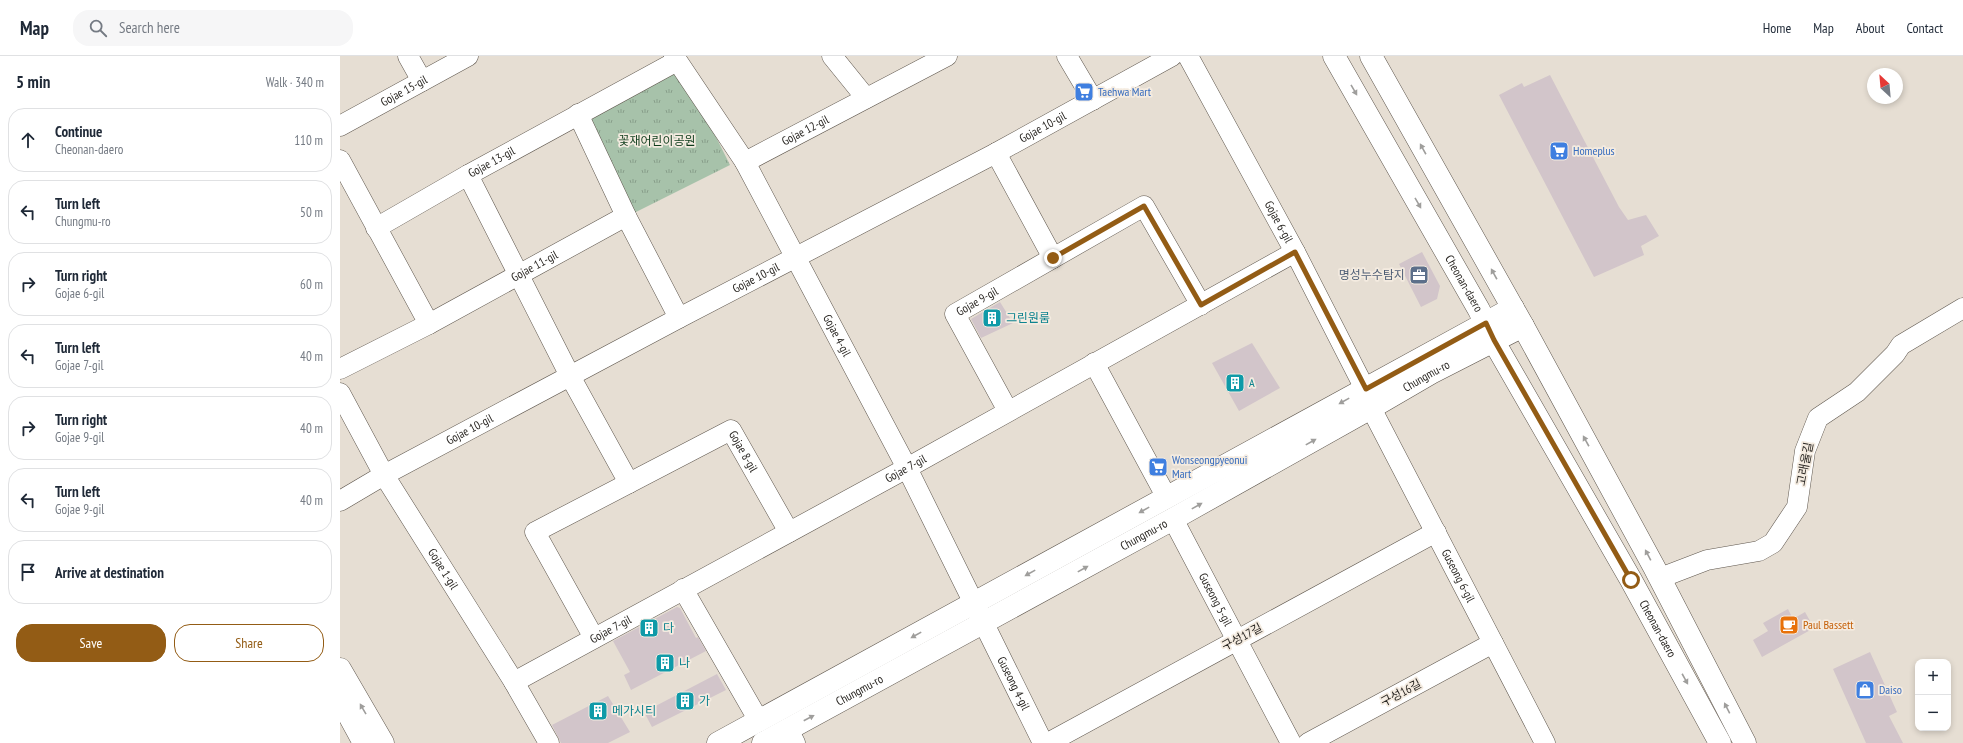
<!DOCTYPE html>
<meta charset="utf-8">
<style>
:root{--surface:#fff;--page:#f6f6f7;--text:#1f2937;--muted:#747a83;--line:#e0e1e3;--accent:#935c15}
body{margin:0;font-family:"PT Sans Narrow","Noto Sans KR",sans-serif;background:var(--page);color:var(--text)}
.controls{position:absolute;right:12px;bottom:12px;display:grid;overflow:hidden;border-radius:8px;box-shadow:0 2px 6px #0003}
.controls button{width:36px;height:36px;display:grid;place-items:center;padding:0;border:0;border-bottom:1px solid var(--line);background:var(--surface);color:var(--text);font:20px sans-serif}
.compass{position:absolute;left:1527px;top:12px;width:36px;height:36px;border-radius:50%;background:var(--surface);box-shadow:0 2px 6px #0003;rotate:334deg}
.stop{position:absolute;width:12px;height:12px;margin:-9px;border:3px solid #935c15;border-radius:50%;background:#fff}
.stop.end{background:#935c15;border-color:#fff;box-shadow:0 1px 4px #0008}
.list{margin:0;padding:0;list-style:none}
h2{display:flex;justify-content:space-between;align-items:center;height:52px;margin:0;padding:0 16px;font-size:17px}
h2 small{font-size:13px;font-weight:400;color:var(--muted)}
.list li{display:grid;grid-template-columns:26px 1fr auto;gap:12px;align-items:center;box-sizing:border-box;height:64px;margin:0 8px 8px;padding:0 8px;border:1px solid var(--line);border-radius:16px}
.list b{display:block;font-size:15px;white-space:nowrap}
.list p{margin:0;font-size:13px;white-space:nowrap;color:var(--muted)}
.list em{font-size:13px;font-style:normal;color:var(--muted)}
.actions{display:flex;gap:8px;padding:12px 16px}
.actions a{flex:1;padding:9px 0;border:1px solid var(--accent);border-radius:16px;text-align:center;font-size:14px;color:var(--accent)}
.actions .main{background:var(--accent);color:#fff}
.icon{flex:none;width:22px;height:22px;fill:none;stroke:currentColor;stroke-width:2;stroke-linecap:round;stroke-linejoin:round}
.map{position:relative;flex:none;width:1623px;height:687px;overflow:hidden}
header{display:flex;align-items:center;gap:24px;box-sizing:border-box;height:56px;padding:0 20px;background:var(--surface);border-bottom:1px solid var(--line)}
header strong{font-size:19px}
nav{display:flex;gap:22px;margin-inline-start:auto;font-size:14px}
.search{width:280px;height:36px;background:var(--page);display:flex;align-items:center;gap:10px;box-sizing:border-box;padding:0 14px;border-radius:16px;color:var(--muted);font-size:15px}
main{display:flex}
aside{flex:1;background:var(--surface)}
.map>svg:first-child{display:block}
.park{fill:url(#park-tufts)}
.building{fill:#d2c5ca}
.lines{fill:none;stroke-linecap:round;stroke-linejoin:round}
.street-casing{stroke:#5f574e;stroke-width:21}
.secondary-casing{stroke:#5f574e;stroke-width:23}
.primary-casing{stroke:#5f574e;stroke-width:23}
.street{stroke:#fff;stroke-width:20}
.secondary{stroke:#fff;stroke-width:22}
.primary{stroke:#fff;stroke-width:22}
.oneway{fill:#9f9e9c}
.route{stroke:#935c15;stroke-width:5}
.labels{text-anchor:middle;stroke-width:3.5;stroke-linejoin:round;paint-order:stroke}
.street-label{font-size:12px;fill:#2a2723;stroke:#f4ebe0}
.shop-label{font-size:12px;fill:#366cbe;stroke:#f4ebe0;text-anchor:start}
.park-label{font-size:12px;fill:#0e3c1b;stroke:#f4ebe0}
.service-label{font-size:12px;fill:#4e5e75;stroke:#f4ebe0;text-anchor:end}
.culture-label{font-size:12px;fill:#0d838f;stroke:#f4ebe0;text-anchor:start}
.food-label{font-size:12px;fill:#c56008;stroke:#f4ebe0;text-anchor:start}
</style>
<header>
<strong>Map</strong>
<div class="search"><svg class="icon" aria-label="search" viewBox="0 0 24 24"><circle cx="10" cy="10" r="6"/><path d="M15 15l6 6"/></svg>Search here</div>
<nav><a>Home</a><a>Map</a><a>About</a><a>Contact</a></nav>
</header>
<main>
<aside>
<h2>5 min<small>Walk · 340 m</small></h2>
<ul class="list">
<li><svg class="icon" aria-label="ahead" viewBox="0 0 24 24"><path d="M12 20V5M6 11l6-6 6 6"/></svg><div><b>Continue</b><p>Cheonan-daero</p></div><em>110 m</em></li>
<li><svg class="icon" aria-label="left" viewBox="0 0 24 24"><path d="M17 20v-9H6M10 6l-5 5 5 5"/></svg><div><b>Turn left</b><p>Chungmu-ro</p></div><em>50 m</em></li>
<li><svg class="icon" aria-label="right" viewBox="0 0 24 24"><path d="M7 20v-9h11M14 6l5 5-5 5"/></svg><div><b>Turn right</b><p>Gojae 6-gil</p></div><em>60 m</em></li>
<li><svg class="icon" aria-label="left" viewBox="0 0 24 24"><path d="M17 20v-9H6M10 6l-5 5 5 5"/></svg><div><b>Turn left</b><p>Gojae 7-gil</p></div><em>40 m</em></li>
<li><svg class="icon" aria-label="right" viewBox="0 0 24 24"><path d="M7 20v-9h11M14 6l5 5-5 5"/></svg><div><b>Turn right</b><p>Gojae 9-gil</p></div><em>40 m</em></li>
<li><svg class="icon" aria-label="left" viewBox="0 0 24 24"><path d="M17 20v-9H6M10 6l-5 5 5 5"/></svg><div><b>Turn left</b><p>Gojae 9-gil</p></div><em>40 m</em></li>
<li><svg class="icon" aria-label="arrive" viewBox="0 0 24 24"><path d="M6 21V4h12l-3 4 3 4H6"/></svg><div><b>Arrive at destination</b></div></li>
</ul>
<div class="actions"><a class="main">Save</a><a>Share</a></div>
</aside>
<div class="map">
<svg width="1623" height="687" viewBox="0 0 1623 687">
<defs>
<pattern id="park-tufts" width="24" height="20" patternUnits="userSpaceOnUse"><rect width="24" height="20" fill="#a7c2aa"/><path d="M3 7l-1-3M5 7V3M7 7l1-3M15 17l-1-3M17 17v-4M19 17l1-3" fill="none" stroke="#889e8a"/></pattern>
</defs>
<rect width="100%" height="100%" fill="#e6ded3"/>
<path class="park" d="M332 17 346 21 390 109 292 158 249 69 251 59Z"/>
<path class="building" d="M1210 19 1279 151 1288 164 1306 159 1319 180 1301 190 1304 199 1254 221 1159 39 1182 27 1184 31Z
M1082 196 1100 230 1097 243 1081 251 1059 208Z
M660 246 673 267 641 282 631 263Z
M912 287 940 332 899 355 872 307Z
M337 551 340 552 356 582 358 581 366 595 291 634 284 619 290 616 273 585Z
M1448 553 1453 563 1465 556 1474 572 1422 601 1413 584 1428 575 1423 567Z
M1530 596 1557 656 1549 660 1563 687H1526L1493 613Z
M377 618 386 634 312 671 304 656Z
M268 640 290 676 268 687H221L212 669Z"/>
<g class="lines">
<g class="street-casing">
<g id="street">
<path d="M68 0 82 25"/>
<path id="s1" d="M334 0 405 106 567 412 703 687"/>
<path d="M492 0 526 42"/>
<path d="M727 0 753 44"/>
<path id="s2" d="M848 0 955 196 1025 333"/>
<path d="M238 58 286 160 339 262"/>
<path id="s3" d="M0 70 128 0"/>
<path d="M656 97 713 202"/>
<path d="M0 104 89 268"/>
<path id="s4" d="M405 106 607 0"/>
<path d="M128 119 230 320 289 427"/>
<path id="s5" d="M36 172 128 119 337 5"/>
<path d="M754 307 827 442"/>
<path id="s6" d="M0 313 89 268 286 160"/>
<path id="s7" d="M0 337 44 419 174 626 209 687"/>
<path id="s8" d="M1031 352 1205 687"/>
<path id="s9" d="M668 355 615 258 804 150 861 249"/>
<path id="s10" d="M0 445 44 419 339 262 656 97 832 0"/>
<path id="s11" d="M833 463 951 687"/>
<path d="M1320 522 1367 504 1419 495 1433 487 1457 451 1465 395 1478 362 1517 336 1555 298 1561 289 1623 252"/>
<path d="M343 533 419 665"/>
<path id="s12" d="M254 582 195 476 391 374 449 476"/>
<path id="s13" d="M174 626 567 412 955 196"/>
<path d="M448 673 455 687"/>
<path d="M708 687 1096 476"/>
<path d="M968 687 1153 587"/>
</g>
</g>
<g class="secondary-casing">
<g id="secondary">
<path d="M0 613 43 687"/>
<path d="M0 643 24 687"/>
<path d="M378 687 1173 252"/>
<path id="s14" d="M423 687 833 463 1031 352 1091 317 1183 270"/>
</g>
</g>
<g class="primary-casing">
<g id="primary">
<path id="s15" d="M994 0 1139 254 1153 284 1291 524 1380 687"/>
<path d="M1031 0 1183 270 1314 511 1405 687"/>
</g>
</g>
<use href="#street" class="street"/>
<use href="#secondary" class="secondary"/>
<use href="#primary" class="primary"/>
</g>
<defs><path id="oneway-solid" d="M-6-.8H1V-3.2L6.5 0L1 3.2V.8H-6Z"/></defs>
<g class="oneway">
<use href="#oneway-solid" transform="translate(1014 34) rotate(60)"/>
<use href="#oneway-solid" transform="translate(1083 93) rotate(-119)"/>
<use href="#oneway-solid" transform="translate(1078 147) rotate(60)"/>
<use href="#oneway-solid" transform="translate(1154 218) rotate(-119)"/>
<use href="#oneway-solid" transform="translate(1004 345) rotate(151)"/>
<use href="#oneway-solid" transform="translate(1246 385) rotate(-119)"/>
<use href="#oneway-solid" transform="translate(971 386) rotate(-29)"/>
<use href="#oneway-solid" transform="translate(857 450) rotate(-29)"/>
<use href="#oneway-solid" transform="translate(804 454) rotate(151)"/>
<use href="#oneway-solid" transform="translate(1308 499) rotate(-118)"/>
<use href="#oneway-solid" transform="translate(743 513) rotate(-29)"/>
<use href="#oneway-solid" transform="translate(690 517) rotate(151)"/>
<use href="#oneway-solid" transform="translate(576 579) rotate(151)"/>
<use href="#oneway-solid" transform="translate(1345 623) rotate(61)"/>
<use href="#oneway-solid" transform="translate(1387 652) rotate(-117)"/>
<use href="#oneway-solid" transform="translate(23 653) rotate(-120)"/>
<use href="#oneway-solid" transform="translate(469 662) rotate(-28)"/>
</g>
<g class="lines">
<path class="route" d="M713 202 804 150 861 249 955 196 1026 333 1146 267 1154 284 1291 524"/>
</g>
<defs>
<g id="supermarket-square" transform="scale(1)"><rect x="-9" y="-9" width="18" height="18" rx="4" fill="#3f7fe0" stroke="#f4ebe0"/><path d="M-6-5.5h2.5l.6 2H6L4.5 2H-2.5L-4.4-4H-6ZM-1.5 3.2a1.3 1.3 0 1 0 .1 0ZM3 3.2a1.3 1.3 0 1 0 .1 0Z" fill="#fff"/></g>
<g id="office-square" transform="scale(1)"><rect x="-9" y="-9" width="18" height="18" rx="4" fill="#5c6f8a" stroke="#f4ebe0"/><path d="M-6-3h4V-5.5h4V-3h4V5H-6ZM-1-4.5V-3h2v-1.5ZM-6 0V1H6V0Z" fill="#fff"/></g>
<g id="building-square" transform="scale(1)"><rect x="-9" y="-9" width="18" height="18" rx="4" fill="#0f9aa8" stroke="#f4ebe0"/><path d="M-4-6H4V6H1V3H-1V6H-4ZM-2.5-4.3h1.7v1.8h-1.7ZM.8-4.3h1.7v1.8H.8ZM-2.5-1h1.7V.8h-1.7ZM.8-1h1.7V.8H.8Z" fill="#fff"/></g>
<g id="cafe-square" transform="scale(1)"><rect x="-9" y="-9" width="18" height="18" rx="4" fill="#e8710a" stroke="#f4ebe0"/><path d="M-5.5-4.5H6V0H3Q3 3.5 0 3.5H-2.5Q-5.5 3.5-5.5 0ZM3-3.2v2h1.7v-2ZM-6 4.5H4V6H-6Z" fill="#fff"/></g>
<g id="shop-square" transform="scale(1)"><rect x="-9" y="-9" width="18" height="18" rx="4" fill="#3f7fe0" stroke="#f4ebe0"/><path d="M-5-2.5h2.3a2.7 3.5 0 0 1 5.4 0H5L5.5 6h-11ZM-1.5-2.5h3a1.5 2.3 0 0 0-3 0Z" fill="#fff"/></g>
</defs>
<g fill-rule="evenodd">
<use href="#supermarket-square" x="744" y="36"/>
<use href="#supermarket-square" x="1219" y="95"/>
<use href="#office-square" x="1079" y="219"/>
<use href="#building-square" x="652" y="262"/>
<use href="#building-square" x="895" y="327"/>
<use href="#supermarket-square" x="818" y="411"/>
<use href="#cafe-square" x="1449" y="569"/>
<use href="#building-square" x="309" y="572"/>
<use href="#building-square" x="325" y="607"/>
<use href="#shop-square" x="1525" y="634"/>
<use href="#building-square" x="345" y="645"/>
<use href="#building-square" x="258" y="655"/>
</g>
<g class="labels">
<g class="street-label">
<text dy="4" stroke="none"><textPath href="#s3" startOffset="73">Gojae 15-gil</textPath></text>
<text dy="4" stroke="none"><textPath href="#s10" startOffset="796">Gojae 10-gil</textPath></text>
<text dy="4" stroke="none"><textPath href="#s4" startOffset="68">Gojae 12-gil</textPath></text>
<text dy="4" stroke="none"><textPath href="#s5" startOffset="133">Gojae 13-gil</textPath></text>
<text dy="4" stroke="none"><textPath href="#s2" startOffset="189">Gojae 6-gil</textPath></text>
<text dy="4" stroke="none"><textPath href="#s6" startOffset="220">Gojae 11-gil</textPath></text>
<text dy="4" stroke="none"><textPath href="#s10" startOffset="472">Gojae 10-gil</textPath></text>
<text dy="4" stroke="none"><textPath href="#s15" startOffset="262">Cheonan-daero</textPath></text>
<text dy="4" stroke="none"><textPath href="#s9" startOffset="136">Gojae 9-gil</textPath></text>
<text dy="4" stroke="none"><textPath href="#s1" startOffset="324">Gojae 4-gil</textPath></text>
<text dy="4" stroke="none"><textPath href="#s14" startOffset="758">Chungmu-ro</textPath></text>
<text dy="4" stroke="none"><textPath href="#s10" startOffset="148">Gojae 10-gil</textPath></text>
<text dy="4" stroke="none"><textPath href="#s12" startOffset="367">Gojae 8-gil</textPath></text>
<text transform="translate(1465 408) rotate(-79)" y="4">고래울길</text>
<text dy="4" stroke="none"><textPath href="#s13" startOffset="446">Gojae 7-gil</textPath></text>
<text dy="4" stroke="none"><textPath href="#s14" startOffset="434">Chungmu-ro</textPath></text>
<text dy="4" stroke="none"><textPath href="#s7" startOffset="204">Gojae 1-gil</textPath></text>
<text dy="4" stroke="none"><textPath href="#s8" startOffset="189">Guseong 6-gil</textPath></text>
<text dy="4" stroke="none"><textPath href="#s11" startOffset="91">Guseong 5-gil</textPath></text>
<text dy="4" stroke="none"><textPath href="#s13" startOffset="110">Gojae 7-gil</textPath></text>
<text dy="4" stroke="none"><textPath href="#s15" startOffset="658">Cheonan-daero</textPath></text>
<text transform="translate(902 581) rotate(-28)" y="4">구성17길</text>
<text dy="4" stroke="none"><textPath href="#s1" startOffset="714">Guseong 4-gil</textPath></text>
<text dy="4" stroke="none"><textPath href="#s14" startOffset="110">Chungmu-ro</textPath></text>
<text transform="translate(1061 637) rotate(-28)" y="4">구성16길</text>
</g>
<g class="shop-label">
<text x="758" y="40">Taehwa Mart</text>
<text x="1233" y="99">Homeplus</text>
<text x="832" y="408">Wonseongpyeonui<tspan x="832" dy="14">Mart</tspan></text>
<text x="1539" y="638">Daiso</text>
</g>
<g class="park-label">
<text x="317" y="89">꽃재어린이공원</text>
</g>
<g class="service-label">
<text x="1065" y="223">명성누수탐지</text>
</g>
<g class="culture-label">
<text x="666" y="266">그린원룸</text>
<text x="909" y="331">A</text>
<text x="323" y="576">다</text>
<text x="339" y="611">나</text>
<text x="359" y="649">가</text>
<text x="272" y="659">메가시티</text>
</g>
<g class="food-label">
<text x="1463" y="573">Paul Bassett</text>
</g>
</g>
</svg>
<div class="controls">
<button>+</button>
<button>−</button>
</div>
<svg class="compass" viewBox="-18 -18 36 36"><path d="M0-13l5 13h-10z" fill="#e53935"/><path d="M0 13l5-13h-10z" fill="#747a83"/></svg>
<div class="stop" style="left:1291px;top:524px"></div>
<div class="stop end" style="left:713px;top:202px"></div>
</div>
</main>
